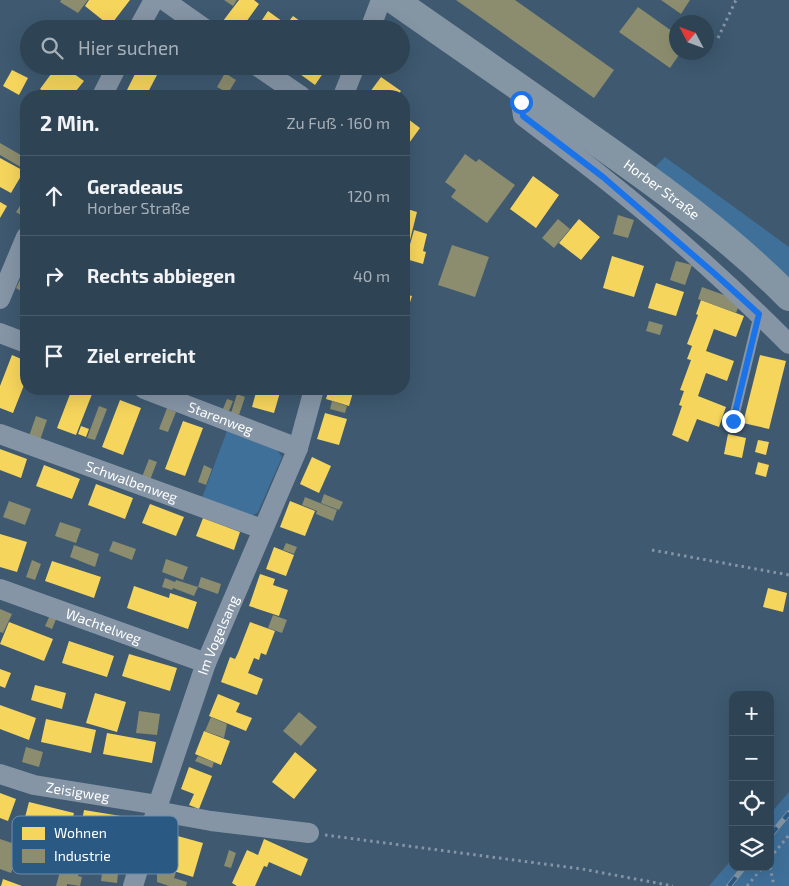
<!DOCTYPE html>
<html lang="de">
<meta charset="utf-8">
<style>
:root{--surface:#2e4354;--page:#3a4e5e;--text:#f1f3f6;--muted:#a7b0b8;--line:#495c6b}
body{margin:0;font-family:"Exo 2",sans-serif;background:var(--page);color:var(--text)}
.controls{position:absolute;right:15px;bottom:15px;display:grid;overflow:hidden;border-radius:10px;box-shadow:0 5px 20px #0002}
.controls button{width:45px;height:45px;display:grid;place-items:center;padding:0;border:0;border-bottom:1px solid var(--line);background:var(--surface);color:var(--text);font:25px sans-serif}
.compass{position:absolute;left:669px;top:15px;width:45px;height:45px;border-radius:50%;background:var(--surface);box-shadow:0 5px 20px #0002;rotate:311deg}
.stop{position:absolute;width:15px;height:15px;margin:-11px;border:4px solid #1a73e8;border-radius:50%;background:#fff}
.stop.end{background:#1a73e8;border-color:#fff;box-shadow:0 1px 5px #0008}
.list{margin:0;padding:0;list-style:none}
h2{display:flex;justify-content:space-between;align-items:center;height:65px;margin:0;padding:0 20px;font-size:21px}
h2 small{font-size:16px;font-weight:400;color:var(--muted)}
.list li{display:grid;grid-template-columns:32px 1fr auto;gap:15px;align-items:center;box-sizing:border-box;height:80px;padding:0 20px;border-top:1px solid var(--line)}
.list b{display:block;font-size:19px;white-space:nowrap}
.list p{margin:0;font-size:16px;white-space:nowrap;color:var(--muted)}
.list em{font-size:16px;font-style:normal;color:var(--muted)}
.icon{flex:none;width:28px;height:28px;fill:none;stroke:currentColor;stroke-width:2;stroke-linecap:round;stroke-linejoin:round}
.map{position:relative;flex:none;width:789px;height:886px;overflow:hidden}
.search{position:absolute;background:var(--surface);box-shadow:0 5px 20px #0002;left:20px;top:20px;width:390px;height:55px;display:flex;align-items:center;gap:12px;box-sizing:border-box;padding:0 18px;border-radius:28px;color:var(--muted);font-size:19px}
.panel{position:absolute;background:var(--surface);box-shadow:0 5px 20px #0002;left:20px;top:90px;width:390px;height:305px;border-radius:20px}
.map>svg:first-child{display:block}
.green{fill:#3f709a}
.homes{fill:#f6d55c}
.industry{fill:#8c8c6e}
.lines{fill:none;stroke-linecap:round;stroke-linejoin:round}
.path{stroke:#8595a6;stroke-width:3;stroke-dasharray:2.5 4;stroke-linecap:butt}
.service{stroke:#8595a6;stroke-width:10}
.minor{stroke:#8595a6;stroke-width:20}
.primary{stroke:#8495a3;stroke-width:28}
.rail-casing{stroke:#8495a5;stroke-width:5.5}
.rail{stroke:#2a5a84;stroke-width:4;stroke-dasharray:11;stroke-linecap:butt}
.route{stroke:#1a73e8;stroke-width:6}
.labels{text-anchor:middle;stroke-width:5;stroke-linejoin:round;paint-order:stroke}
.street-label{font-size:14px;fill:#fff;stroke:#2a5a84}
.key{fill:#2a5a84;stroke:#6a8ca9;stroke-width:1}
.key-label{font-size:14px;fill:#fff}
</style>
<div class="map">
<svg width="789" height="886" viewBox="0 0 789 886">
<rect width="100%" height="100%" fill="#3e5970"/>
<path class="green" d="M665 157 789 247V279L655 167Z
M227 431 277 450 282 457 258 512 252 516 202 498Z
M789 792V886H709L733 858V867H770V814Z"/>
<path class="homes" d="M89 0H130L110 26 85 6Z
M239 0H254L259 4 241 29H233L223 21Z
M268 11 286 24 282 29H256Z
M293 16 311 29H283Z
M57 66H63L84 81 72 96H49L40 89Z
M139 66 157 75 146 96H133L126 92Z
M295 66H328L315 85 293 69Z
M12 70 28 78 19 95 3 86Z
M381 77 401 91 397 96H367Z
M404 116 420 128 404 150Z
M0 158 24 171 11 193 0 187Z
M533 176 559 195 536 228 510 209Z
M0 202 7 206 0 218Z
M404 208 417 212 410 240 404 238Z
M579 219 600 237 581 260 559 243Z
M414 230 427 234 423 251 426 252 423 264 406 259Z
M612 256 644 266 634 297 603 288Z
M656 283 684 292 676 316 648 308Z
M404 294 412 296 407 312 404 311Z
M701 300 744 316 736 337 714 329 706 351 734 361 727 381 706 373 698 396 726 407 719 427 697 419 688 442 672 435 682 406 679 405 684 391 680 390 691 360 687 359 692 346 687 344 698 315 696 314Z
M26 311V328L20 326Z
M12 355 26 361V380L13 413 0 408V386Z
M760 355 786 361 769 429 743 423Z
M72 389H94L76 435 57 428Z
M257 389H281L274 413 252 407Z
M329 389H354L349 406 326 399Z
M120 400 141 408 123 455 102 447Z
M325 413 347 419 339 445 317 439Z
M183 421 203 428 185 476 165 469Z
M81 426 89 429 86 437 78 434Z
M728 434 746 438 742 458 724 454Z
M758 440 769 442 766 455 755 452Z
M0 449 27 459 21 478 0 470Z
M312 457 331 466 319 493 300 484Z
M758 462 769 465 766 477 755 474Z
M44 465 80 479 72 499 36 486Z
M96 484 133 498 125 519 88 505Z
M290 501 315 511 305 536 280 527Z
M150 504 184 517 176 536 142 523Z
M203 518 240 532 234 550 196 536Z
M0 534 27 542 17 572 0 567Z
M274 547 294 555 286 576 266 569Z
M52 561 101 577 94 598 45 581Z
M260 574 275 579 273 585 288 590 279 616 249 606Z
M134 586 169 598 170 593 197 602 188 629 127 608Z
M768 588 787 593 783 612 763 607Z
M9 622 53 639 44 661 0 644Z
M250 622 275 631 266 655 261 653 259 660 254 658 248 673 263 679 257 695 221 682 230 657 235 659 238 653Z
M69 641 114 656 107 677 62 663Z
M129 654 177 668 170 691 122 676Z
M0 669 11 673 5 688 0 686Z
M35 685 66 693 62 709 31 700Z
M95 693 126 702 117 732 86 723Z
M218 694 240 703 236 712 252 718 246 731 209 716Z
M0 705 36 718 29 740 0 729Z
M46 719 96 730 91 753 41 742Z
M204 731 230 741 221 765 195 754Z
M107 733 156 742 152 763 103 754Z
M295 752 317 770 294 799 272 782Z
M189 767 212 776 199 809 189 805 194 794 181 789Z
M0 793 16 799 8 821 0 818Z
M29 802 74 813 68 836 23 825Z
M84 810 133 818 130 842 80 833Z
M174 835 203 843 193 877 164 868Z
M264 839 308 859 301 876 269 862 267 867 264 866 255 886H237L232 883 247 850 258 855Z
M3 879 22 886H1Z"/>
<path class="industry" d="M61 0H88L78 13 60 2Z
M224 0H237L233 6Z
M456 0H515L614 70 594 98Z
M661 0H690L681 14Z
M638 7 676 34V52H681L670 68 619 32Z
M141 66H154L158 68 155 74Z
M225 73 236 80 228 93 217 87Z
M0 143 26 158V166L24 169 0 155Z
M465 154 476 162 479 159 515 185 487 223 451 197 456 190 445 182Z
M20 206 26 210 24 217 16 212Z
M618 215 634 220 628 238 613 234Z
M558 219 570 229 554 248 542 238Z
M452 245 489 257 475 297 438 285Z
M676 261 692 265 685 285 670 280Z
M20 280 26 283V294L16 288Z
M702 287 735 299 740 303 736 313 698 299Z
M649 321 663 325 660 335 646 331Z
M237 394 245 397 239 415 231 413Z
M227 399 233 401 229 411 223 409Z
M332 401 347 406 345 413 330 409Z
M99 406 107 409 95 440 87 438Z
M167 408 176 412 168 432 159 429Z
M36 416 47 420 40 440 29 436Z
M149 459 157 462 150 480 142 477Z
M204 465 212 469 206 485 198 482Z
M324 494 343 502 339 510 321 503Z
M305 497 337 510 333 521 316 514 317 511 302 505Z
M9 501 31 509 25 525 3 517Z
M60 522 81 529 76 543 55 536Z
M113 541 136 549 132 560 109 551Z
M286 543 297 547 294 554 283 550Z
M74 545 99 554 95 567 70 557Z
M166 559 188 567 183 580 162 572Z
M32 560 41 564 35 580 26 577Z
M201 577 221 584 218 594 198 587Z
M165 578 175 582 176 580 198 587 194 596 173 588 172 590 162 587Z
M0 609 12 614 3 633 0 632Z
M50 615 57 617 52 629 45 626Z
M273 615 287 620 282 633 268 628Z
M139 711 160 714 157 735 136 733Z
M299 712 317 727 301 746 283 731Z
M211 717 227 724 224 738 205 731Z
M26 747 43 752 39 767 22 762Z
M198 756 214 762 212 768 195 761Z
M0 839 21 846 11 873 0 869Z
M229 850 236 853 231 868 224 866Z
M64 857 82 861 78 876 82 877 80 886 67 884V886H56Z
M103 863 119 865 117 883 101 881Z
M162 868 176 872 174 878 187 882 186 886H169L157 882V873L160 874Z"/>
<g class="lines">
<path class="path" d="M718 38 736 0
M652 550 789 575
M325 835 582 869 673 886
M770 858 789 835
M770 867 774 886
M747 886 763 867"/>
<path class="service" d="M733 421 759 314"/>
<g class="minor">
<path d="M164 0 205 29"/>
<path d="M138 29 154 0"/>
<path d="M370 29 381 0"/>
<path d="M257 66 301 96"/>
<path d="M526 91 521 102 523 116C549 136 576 156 601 176 667 228 730 285 789 344"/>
<path d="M102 96 117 66"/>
<path d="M343 96 355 66"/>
<path d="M0 299 26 237"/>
<path d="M0 333 26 343"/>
<path id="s1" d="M144 389 298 448"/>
<path id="s2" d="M0 434 262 529"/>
<path id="s3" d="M0 589 206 663"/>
<path id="s4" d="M0 774 34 785 158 805"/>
<path d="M156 811 211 821 309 833"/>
<path id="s5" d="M133 886 158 805 206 663 298 448 314 389"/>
</g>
<path class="primary" id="s6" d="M394 0C461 47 528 93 595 141 663 189 731 238 789 297"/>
<g class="rail-casing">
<path id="rail" d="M770 836 789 813
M729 886 744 867"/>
</g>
<use href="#rail" class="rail"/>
</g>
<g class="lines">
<path class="route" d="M521 102 523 116 603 177 715 274 759 314 733 421"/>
</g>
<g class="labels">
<g class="street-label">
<text dy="5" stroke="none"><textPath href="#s6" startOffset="328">Horber Straße</textPath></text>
<text dy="5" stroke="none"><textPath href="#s1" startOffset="82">Starenweg</textPath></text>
<text dy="5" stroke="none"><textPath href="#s2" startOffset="140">Schwalbenweg</textPath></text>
<text dy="5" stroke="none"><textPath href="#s3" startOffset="110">Wachtelweg</textPath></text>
<text dy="5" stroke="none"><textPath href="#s5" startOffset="265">Im Vogelsang</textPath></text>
<text dy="5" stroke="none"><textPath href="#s4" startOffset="80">Zeisigweg</textPath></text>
</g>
</g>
<rect x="12" y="816" width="166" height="58" rx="8" class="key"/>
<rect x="22" y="827" width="23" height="13" fill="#f6d55c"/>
<rect x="22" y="849" width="23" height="14" fill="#8c8c6e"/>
<g class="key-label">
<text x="54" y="838">Wohnen</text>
<text x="54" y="861">Industrie</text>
</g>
</svg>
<div class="controls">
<button>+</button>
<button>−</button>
<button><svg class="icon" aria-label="locate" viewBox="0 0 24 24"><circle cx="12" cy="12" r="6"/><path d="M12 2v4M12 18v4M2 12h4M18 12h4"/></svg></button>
<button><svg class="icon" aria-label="layers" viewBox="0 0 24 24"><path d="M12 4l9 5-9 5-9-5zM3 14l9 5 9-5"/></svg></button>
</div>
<svg class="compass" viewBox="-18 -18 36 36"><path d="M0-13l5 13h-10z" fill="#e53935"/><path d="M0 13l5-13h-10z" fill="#a7b0b8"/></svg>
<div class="stop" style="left:521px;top:102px"></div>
<div class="stop end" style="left:733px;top:421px"></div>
<div class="search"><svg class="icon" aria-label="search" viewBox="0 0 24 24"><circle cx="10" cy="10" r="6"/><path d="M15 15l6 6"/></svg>Hier suchen</div>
<section class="panel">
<h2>2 Min.<small>Zu Fuß · 160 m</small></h2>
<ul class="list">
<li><svg class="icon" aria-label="ahead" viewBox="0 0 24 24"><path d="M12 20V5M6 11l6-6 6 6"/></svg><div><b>Geradeaus</b><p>Horber Straße</p></div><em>120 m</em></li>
<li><svg class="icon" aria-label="right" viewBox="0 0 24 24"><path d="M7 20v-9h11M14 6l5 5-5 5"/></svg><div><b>Rechts abbiegen</b></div><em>40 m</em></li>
<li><svg class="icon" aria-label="arrive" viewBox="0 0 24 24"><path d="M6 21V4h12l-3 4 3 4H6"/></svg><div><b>Ziel erreicht</b></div></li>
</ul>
</section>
</div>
